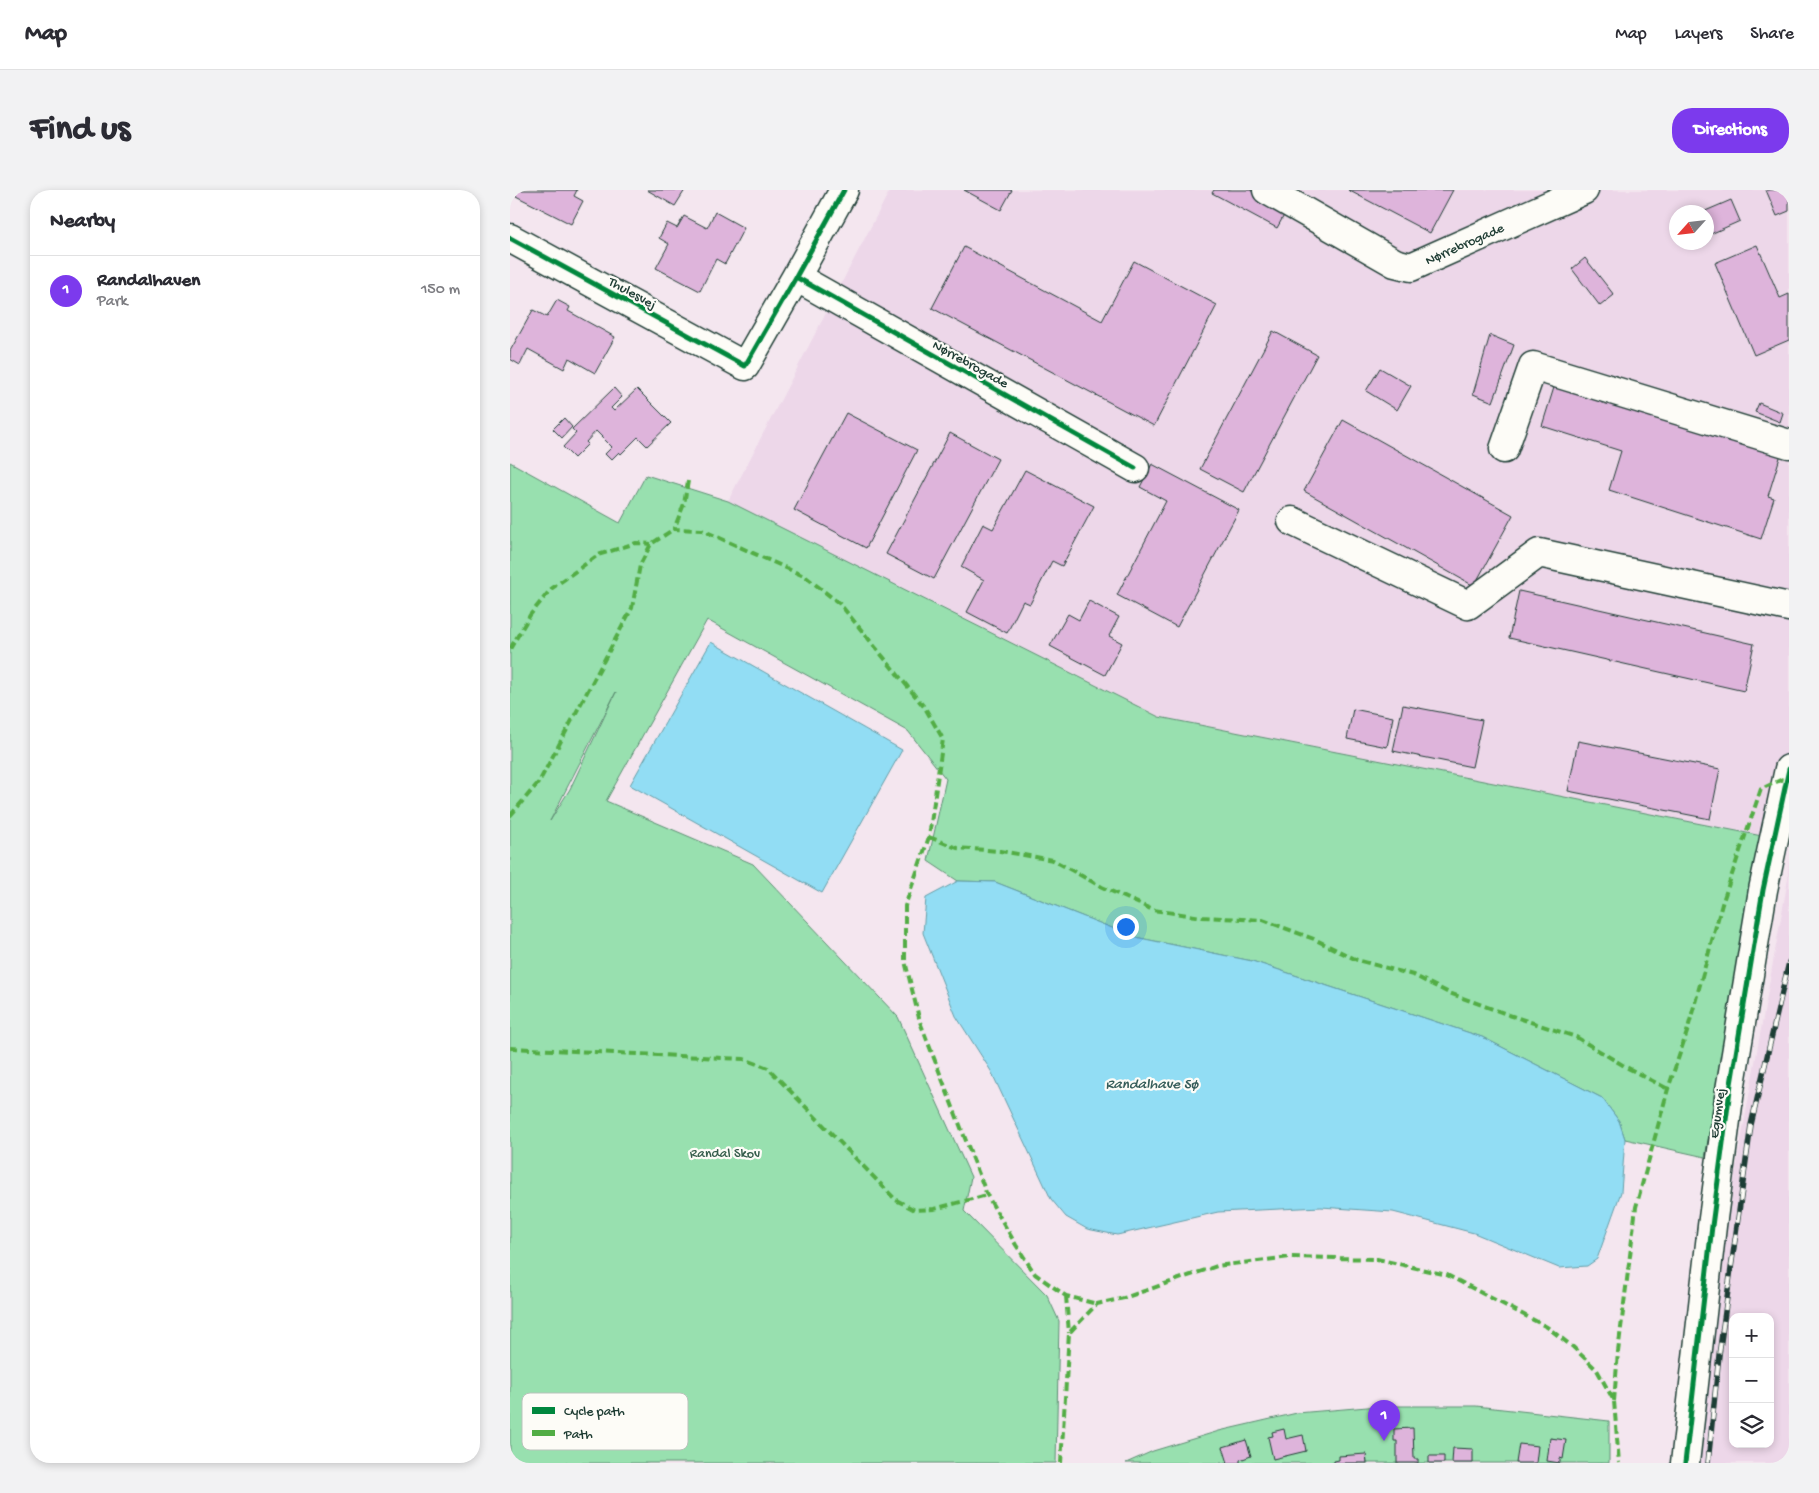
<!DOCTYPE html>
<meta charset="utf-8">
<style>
:root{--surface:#fff;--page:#f2f2f3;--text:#2b2b33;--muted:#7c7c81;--line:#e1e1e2;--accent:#7c3aed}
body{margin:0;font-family:"Gochi Hand",sans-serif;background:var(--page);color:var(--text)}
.controls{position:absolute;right:15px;bottom:15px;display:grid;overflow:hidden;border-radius:10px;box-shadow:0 2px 8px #0003}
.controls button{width:45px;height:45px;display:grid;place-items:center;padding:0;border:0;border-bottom:1px solid var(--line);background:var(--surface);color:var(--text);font:25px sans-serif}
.compass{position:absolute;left:1159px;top:15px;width:45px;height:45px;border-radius:50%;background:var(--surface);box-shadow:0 2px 8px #0003;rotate:243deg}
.you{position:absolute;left:615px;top:736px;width:18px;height:18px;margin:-12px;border:4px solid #fff;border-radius:50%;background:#1a73e8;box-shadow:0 0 0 8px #1a73e833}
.badge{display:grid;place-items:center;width:32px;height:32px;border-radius:50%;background:var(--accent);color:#fff;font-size:16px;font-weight:700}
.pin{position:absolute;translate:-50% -41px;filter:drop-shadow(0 1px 2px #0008)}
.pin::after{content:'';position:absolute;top:26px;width:18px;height:15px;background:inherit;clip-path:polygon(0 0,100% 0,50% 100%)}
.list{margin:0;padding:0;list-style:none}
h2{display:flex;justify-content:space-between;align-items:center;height:65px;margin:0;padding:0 20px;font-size:21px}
h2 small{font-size:16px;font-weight:400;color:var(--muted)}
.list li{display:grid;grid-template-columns:32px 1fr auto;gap:15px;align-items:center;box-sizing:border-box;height:70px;padding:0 20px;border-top:1px solid var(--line)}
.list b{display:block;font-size:19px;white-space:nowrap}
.list p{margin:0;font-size:16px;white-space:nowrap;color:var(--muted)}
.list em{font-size:16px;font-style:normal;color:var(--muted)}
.icon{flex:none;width:28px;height:28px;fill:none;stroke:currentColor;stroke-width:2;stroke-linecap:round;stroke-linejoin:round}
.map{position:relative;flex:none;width:1279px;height:1273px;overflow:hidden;border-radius:20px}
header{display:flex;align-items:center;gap:30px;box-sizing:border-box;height:70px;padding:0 25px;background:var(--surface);border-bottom:1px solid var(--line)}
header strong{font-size:24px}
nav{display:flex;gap:28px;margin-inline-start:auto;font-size:18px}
.intro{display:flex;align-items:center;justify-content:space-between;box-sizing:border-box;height:120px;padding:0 30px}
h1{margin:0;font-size:35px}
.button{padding:12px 22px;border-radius:20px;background:var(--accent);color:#fff;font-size:18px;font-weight:700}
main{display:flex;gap:30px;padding:0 30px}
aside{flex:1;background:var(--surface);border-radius:20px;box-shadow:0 2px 8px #0003}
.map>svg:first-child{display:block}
.built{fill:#edd7e9;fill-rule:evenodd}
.green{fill:#98e0af;stroke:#5c8e72;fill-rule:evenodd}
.water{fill:#92ddf4;stroke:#649da7}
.building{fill:#deb4db;stroke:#1f3d34}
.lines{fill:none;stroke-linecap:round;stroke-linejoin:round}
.minor-casing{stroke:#1f3d34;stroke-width:31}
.minor{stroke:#fdfcf7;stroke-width:28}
.rail-casing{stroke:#1f3d34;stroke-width:5.5}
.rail{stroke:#fdfcf7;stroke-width:4;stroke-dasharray:11;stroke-linecap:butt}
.quiet{stroke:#52ad45;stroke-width:4;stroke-dasharray:8 4;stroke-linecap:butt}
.cycleway-casing{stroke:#fdfcf7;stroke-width:8}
.cycleway{stroke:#00873e;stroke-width:5}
.labels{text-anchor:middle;stroke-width:4.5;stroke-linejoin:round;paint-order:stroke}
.street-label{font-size:14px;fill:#1f3d34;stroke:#fdfcf7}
.park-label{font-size:14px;fill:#375e4d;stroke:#fdfcf7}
.water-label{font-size:15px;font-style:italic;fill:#365d5a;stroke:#fdfcf7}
.key{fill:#fdfcf7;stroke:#bac3bc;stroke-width:1}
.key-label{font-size:14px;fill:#1f3d34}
</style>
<header>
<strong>Map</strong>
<nav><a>Map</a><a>Layers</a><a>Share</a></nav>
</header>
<div class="intro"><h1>Find us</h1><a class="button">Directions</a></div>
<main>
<aside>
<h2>Nearby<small></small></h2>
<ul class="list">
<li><span class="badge">1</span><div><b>Randalhaven</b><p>Park</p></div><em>150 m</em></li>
</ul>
</aside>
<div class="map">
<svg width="1279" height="1273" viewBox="0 0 1279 1273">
<rect width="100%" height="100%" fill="#f4e6ef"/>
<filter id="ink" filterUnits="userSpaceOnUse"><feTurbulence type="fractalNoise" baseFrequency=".02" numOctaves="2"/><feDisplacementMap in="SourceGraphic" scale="10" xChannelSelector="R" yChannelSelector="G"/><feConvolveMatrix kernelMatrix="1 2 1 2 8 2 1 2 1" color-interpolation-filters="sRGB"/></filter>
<g filter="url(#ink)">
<path class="built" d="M380 0H1279V637L1252 646 649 527 218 311ZM1166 22H1196V52H1166Z
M1279 660V1273H1189L1210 1067 1278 689ZM1223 1127H1260V1254H1223Z"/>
<path class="green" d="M0 272 110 333 136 285 218 311 649 527 1252 646 1195 967 1115 949 1109 931 1092 908 972 847 742 771 625 747 485 692 448 691 418 671 436 589 398 541 197 430 96 611 243 674 388 827 461 987 454 1021 537 1105 549 1131 546 1273H0ZM106 502 60 599 40 631Z
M869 1216H966L1099 1231V1273H616L643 1261 709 1241 787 1223Z"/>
<path class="water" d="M201 452 392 560 312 703 120 595Z
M448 691 485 692 625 747 742 771 972 847 1092 908 1109 931 1115 949 1111 1002 1087 1069 1077 1076 1049 1078 964 1043 883 1022 811 1017 708 1022 607 1045 577 1039 556 1027 541 1009 481 881 446 826 413 743 416 708Z"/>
<path class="building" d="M0 0H67L64 6 73 11 61 34 0 3Z
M137 0H175L165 16Z
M454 0H502L491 20Z
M704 0H740L777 20 767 38 702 3Z
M838 0H943L920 43Z
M1256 0H1279V21L1267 26Z
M1221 10 1230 31 1196 46V22H1193Z
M205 22 234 38 215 74 206 69 190 101 146 78 159 54 149 48 157 33 167 38 174 26 197 38Z
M1247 55 1270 108 1279 104V150L1244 165 1205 73Z
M454 57 592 131 624 71 707 115 644 236 422 118Z
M1075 68 1104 105 1090 116 1062 79Z
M47 110 60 117 58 121 105 147 85 183 59 168 54 179 18 159 10 175 0 169V161L23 120 37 127Z
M763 141 807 165 734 302 690 279Z
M980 145 1004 155 983 212 963 204Z
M870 178 901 196 887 220 856 201Z
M1046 191 1271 264 1258 306 1264 308 1251 349 1099 300 1111 261 1032 236Z
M104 198 112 207 101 218 104 221 127 199 161 233 137 256 128 247 111 264 109 262 101 270 95 264 102 257 86 241 76 252 78 254 64 268 53 257 66 243 62 239Z
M1249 213 1273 223 1270 232 1245 222Z
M336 223 407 260 356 358 284 320Z
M54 228 62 237 52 248 43 239Z
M833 230 1003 325 964 396 794 301Z
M440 243 488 269 424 389 376 364Z
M642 274 729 320 667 437 607 405 656 311 630 297Z
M515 280 584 316 552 376 542 371 520 414 513 411 497 443 457 422 474 390 451 377 473 334 483 339Z
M1009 401 1244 454 1234 501 999 448Z
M579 411 609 427 599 446 612 453 595 485 540 456 558 424 569 430Z
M893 515 972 530 962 577 883 561Z
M843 519 883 527 877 557 837 549Z
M1068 551 1210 579 1200 629 1058 601Z
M903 1238 904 1269H908V1273H887V1251H884V1239Z
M774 1239 776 1249 793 1245 796 1261 763 1269 758 1247 763 1246 762 1242Z
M1040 1248 1056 1250 1053 1269 1050 1268V1273L1037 1271Z
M736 1250 741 1266 730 1270V1273H718L713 1257Z
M1009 1254 1028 1256 1026 1273H1006Z
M943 1258 963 1259V1273H942Z
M856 1264 857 1273H824V1271L829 1270V1266Z
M919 1266H934V1273H919Z"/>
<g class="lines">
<g class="minor-casing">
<path id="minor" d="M757 0 885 73 901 77 1074 0
M0 48 235 176 286 87 334 0
M286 87 625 278
M994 259 1023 176 1279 254
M782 331 958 415 1029 363 1279 417
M1175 1273 1202 1036 1220 900 1253 700 1279 579"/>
</g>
<use href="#minor" class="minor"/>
<g class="rail-casing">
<path id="rail" d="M1198 1273 1209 1165 1241 935 1279 772"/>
</g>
<use href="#rail" class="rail"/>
<path class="quiet" d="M178 291 174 314 164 339 192 340 296 387 330 414 415 518 433 549 419 647 395 716V771L410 832 477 1005 506 1055 525 1084 556 1106 587 1114
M0 459 20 425 41 399 88 365 126 353 141 354
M0 626 29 592 122 418 130 375 141 354 164 339
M419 647 447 658 490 661 543 670 592 697 643 720 692 727 753 730 804 749 847 770 903 785 939 803 999 825 1066 847 1116 877 1158 899
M0 858 234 869 258 878 386 1010 405 1020 424 1019 477 1005
M556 1106 559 1143
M1104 1211 1108 1162 1126 1017 1158 899 1177 842 1212 714 1251 599 1277 587
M551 1273 559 1143 587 1114 614 1108 707 1076 780 1067 867 1069 937 1085 1037 1137 1063 1157 1087 1180 1104 1211 1109 1273"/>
<g class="cycleway-casing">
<path id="cycleway" d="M0 48 235 176 286 87 334 0
M286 87 625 278
M1175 1273 1202 1036 1220 900 1253 700 1279 579"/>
</g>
<use href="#cycleway" class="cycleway"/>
</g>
</g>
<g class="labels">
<g class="street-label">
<text transform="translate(954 53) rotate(-24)" y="5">Nørrebrogade</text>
<text transform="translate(123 102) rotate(29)" y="5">Thulesvej</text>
<text transform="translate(461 173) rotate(29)" y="5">Nørrebrogade</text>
<text transform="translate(1206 923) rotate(-82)" y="5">Egumvej</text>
</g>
<g class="park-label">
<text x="215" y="967">Randal Skov</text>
</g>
<g class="water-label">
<text x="642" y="898">Randalhave Sø</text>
</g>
</g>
<rect x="12" y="1203" width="166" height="57" rx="8" class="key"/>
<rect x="22" y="1217" width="23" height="7" fill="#00873e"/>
<rect x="22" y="1240" width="23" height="6" fill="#52ad45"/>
<g class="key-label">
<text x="54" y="1225">Cycle path</text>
<text x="54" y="1248">Path</text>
</g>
</svg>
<div class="controls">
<button>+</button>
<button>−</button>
<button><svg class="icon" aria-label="layers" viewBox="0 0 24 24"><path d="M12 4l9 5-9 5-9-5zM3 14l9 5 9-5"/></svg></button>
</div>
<svg class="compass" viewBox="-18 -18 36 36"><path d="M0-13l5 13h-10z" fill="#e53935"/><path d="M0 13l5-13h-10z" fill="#7c7c81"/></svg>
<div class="you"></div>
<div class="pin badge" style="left:874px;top:1251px">1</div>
</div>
</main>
